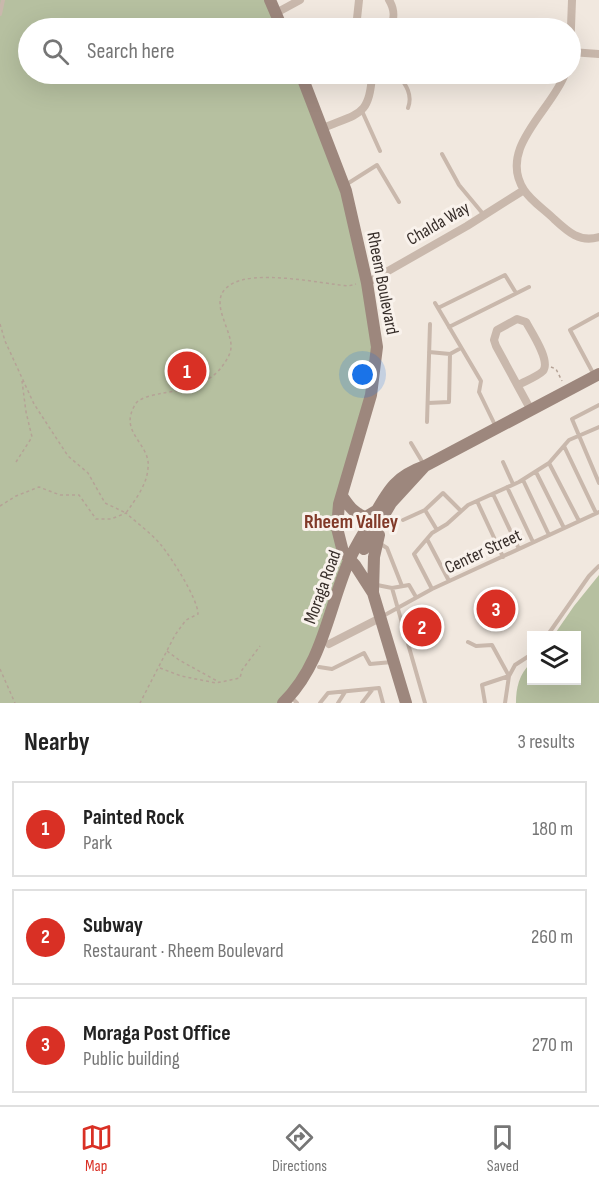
<!DOCTYPE html>
<meta charset="utf-8">
<style>
:root{--surface:#fff;--page:#f6f6f6;--text:#222;--muted:#767676;--line:#e0e0e0;--accent:#d93025}
body{margin:0;font-family:"Sofia Sans Condensed",sans-serif;background:var(--page);color:var(--text)}
.controls{position:absolute;right:18px;bottom:18px;display:grid;overflow:hidden;border-radius:0px;box-shadow:0 6px 24px #0002}
.controls button{width:54px;height:54px;display:grid;place-items:center;padding:0;border:0;border-bottom:2px solid var(--line);background:var(--surface);color:var(--text);font:30px sans-serif}
.you{position:absolute;left:363px;top:375px;width:21px;height:21px;margin:-15px;border:4px solid #fff;border-radius:50%;background:#1a73e8;box-shadow:0 0 0 9px #1a73e833}
.badge{display:grid;place-items:center;width:39px;height:39px;border-radius:50%;background:var(--accent);color:#fff;font-size:20px;font-weight:700}
.pin{position:absolute;translate:-50% -50%;border:3px solid #fff;box-shadow:0 2px 6px #0006}
.list{margin:0;padding:0;list-style:none}
h2{display:flex;justify-content:space-between;align-items:center;height:78px;margin:0;padding:0 24px;font-size:26px}
h2 small{font-size:20px;font-weight:400;color:var(--muted)}
.list li{display:grid;grid-template-columns:39px 1fr auto;gap:18px;align-items:center;box-sizing:border-box;height:96px;margin:0 12px 12px;padding:0 12px;border:2px solid var(--line);border-radius:0px}
.list b{display:block;font-size:22px;white-space:nowrap}
.list p{margin:0;font-size:20px;white-space:nowrap;color:var(--muted)}
.list em{font-size:20px;font-style:normal;color:var(--muted)}
.icon{flex:none;width:33px;height:33px;fill:none;stroke:currentColor;stroke-width:2;stroke-linecap:round;stroke-linejoin:round}
.map{position:relative;flex:none;width:599px;height:703px;overflow:hidden}
.search{position:absolute;background:var(--surface);box-shadow:0 6px 24px #0002;left:18px;right:18px;top:18px;height:66px;display:flex;align-items:center;gap:15px;box-sizing:border-box;padding:0 21px;border-radius:33px;color:var(--muted);font-size:22px}
.sheet{height:402px;background:var(--surface)}
nav{display:flex;justify-content:space-around;align-items:center;box-sizing:border-box;height:84px;border-top:2px solid var(--line);background:var(--surface);font-size:16px;color:var(--muted)}
nav a{display:grid;justify-items:center;gap:3px}
nav .on{color:var(--accent)}
.map>svg:first-child{display:block}
.green{fill:#b6c0a0}
.lines{fill:none;stroke-linecap:round;stroke-linejoin:round}
.path{stroke:#b5a296;stroke-width:1.5;stroke-dasharray:3 3;stroke-linecap:butt}
.lane{stroke:#c9b8ac;stroke-width:4}
.street{stroke:#c9b8ac;stroke-width:8}
.secondary{stroke:#9d877d;stroke-width:12}
.labels{text-anchor:middle;stroke-width:6;stroke-linejoin:round;paint-order:stroke}
.street-label{font-size:18px;fill:#372e2a;stroke:#f9f2ec}
.neighbourhood-label{font-size:20px;font-weight:bold;fill:#813a29;stroke:#f9f2ec}
</style>
<div class="map">
<svg width="599" height="703" viewBox="0 0 599 703">
<rect width="100%" height="100%" fill="#f1e8df"/>
<path class="green" d="M0 0H270L282 28H28V74H301L346 191 377 347 337 518 349 560 319 649 283 703H0Z
M599 575V703H516C516 688 519 674 531 663L532 680H576V636L554 635 574 606Z"/>
<g class="lines">
<path class="path" d="M0 324 5 341 34 404 68 456 88 473 105 503 126 513C135 500 147 485 148 468 151 447 125 435 131 414 132 410 135 404 137 402 144 396 155 395 163 393 183 390 207 385 221 368 226 361 232 353 231 344 229 325 208 299 230 285 254 269 319 283 348 286L356 284
M551 367 556 369 562 381
M16 462 32 437 26 412 22 381
M0 506 16 496 39 487 60 495H79L96 519H111L126 513C137 523 151 533 161 545 171 557 198 599 198 614L186 620 175 635 140 703
M167 651 179 660 219 682
M160 668 181 676 216 683 240 678 242 670 260 646
M0 669 15 703"/>
<path class="lane" d="M0 14 3 0
M398 74C406 85 413 95 408 108
M362 111 380 151
M442 154 459 185 484 215
M347 184 377 165 399 202
M435 303 481 381 479 392 495 425
M438 308 505 275 516 293
M449 327 529 287
M450 354 461 348
M593 373 570 330 599 314
M428 403 449 402 450 354 429 352
M599 405 572 419 599 483
M427 422 430 324
M411 443 423 463
M564 446 596 513
M503 462 513 484
M549 463 579 521
M536 472 564 528
M523 480 549 535
M507 487 533 542
M493 494 519 549
M477 501 503 557
M425 510 437 530
M403 520 425 510 443 493 461 511
M427 539 449 581
M379 543 387 548 402 586
M377 585 392 588 409 585 416 597
M392 588 425 703
M432 589 414 554 432 533 447 524 468 505 519 482 549 463 569 440 599 427
M383 616 432 589 599 512
M547 636 589 576 599 566
M468 642 476 646 492 645 509 676 482 685 485 703
M319 667 332 669 364 653 370 664 392 662
M291 697 297 703
M320 703 328 693 379 688 383 703
M338 703 345 692
M362 703 372 690
M505 703 509 676 515 665 532 654"/>
<path class="street" d="M389 0C395 10 395 18 390 28
M276 13 300 0
M356 28 359 0
M571 52 599 54
M570 54 572 0
M565 74C552 110 497 148 524 190 531 201 545 210 554 219 568 232 580 243 599 237
M323 128C359 113 370 116 372 74
M367 283 467 226 524 190
M518 385C525 381 537 377 543 371 551 361 532 333 526 322L517 319 497 330 494 340 496 346 527 403 531 410
M329 644 380 618"/>
<path class="secondary" d="M270 0 282 28
M301 74 346 191 367 283 377 347 371 395 339 504 337 528 343 552 355 565 373 593 406 703
M342 496C349 506 354 514 366 517L376 511
M364 549 391 503 424 467
M373 592 374 557 379 535
M283 703C322 665 328 611 348 563 354 548 364 533 372 519 388 491 394 477 425 466L599 374"/>
</g>
<g class="labels">
<g class="street-label">
<text transform="translate(438 223) rotate(-30)" y="6">Chalda Way</text>
<text transform="translate(383 283) rotate(79)" y="6">Rheem Boulevard</text>
<text transform="translate(483 551) rotate(-25)" y="6">Center Street</text>
<text transform="translate(322 587) rotate(-70)" y="6">Moraga Road</text>
</g>
<g class="neighbourhood-label">
<text x="351" y="528">Rheem Valley</text>
</g>
</g>
</svg>
<div class="controls">
<button><svg class="icon" aria-label="layers" viewBox="0 0 24 24"><path d="M12 4l9 5-9 5-9-5zM3 14l9 5 9-5"/></svg></button>
</div>
<div class="you"></div>
<div class="pin badge" style="left:187px;top:371px">1</div>
<div class="pin badge" style="left:422px;top:627px">2</div>
<div class="pin badge" style="left:496px;top:609px">3</div>
<div class="search"><svg class="icon" aria-label="search" viewBox="0 0 24 24"><circle cx="10" cy="10" r="6"/><path d="M15 15l6 6"/></svg>Search here</div>
</div>
<section class="sheet">
<h2>Nearby<small>3 results</small></h2>
<ul class="list">
<li><span class="badge">1</span><div><b>Painted Rock</b><p>Park</p></div><em>180 m</em></li>
<li><span class="badge">2</span><div><b>Subway</b><p>Restaurant · Rheem Boulevard</p></div><em>260 m</em></li>
<li><span class="badge">3</span><div><b>Moraga Post Office</b><p>Public building</p></div><em>270 m</em></li>
</ul>
</section>
<nav>
<a class="on"><svg class="icon" aria-label="map" viewBox="0 0 24 24"><path d="M3 6l6-2 6 2 6-2v14l-6 2-6-2-6 2zM9 4v14M15 6v14"/></svg>Map</a>
<a><svg class="icon" aria-label="directions" viewBox="0 0 24 24"><path d="M12 3l9 9-9 9-9-9zM9 14v-3h6M13 9l2 2-2 2"/></svg>Directions</a>
<a><svg class="icon" aria-label="saved" viewBox="0 0 24 24"><path d="M7 4h10v16l-5-4-5 4z"/></svg>Saved</a>
</nav>
